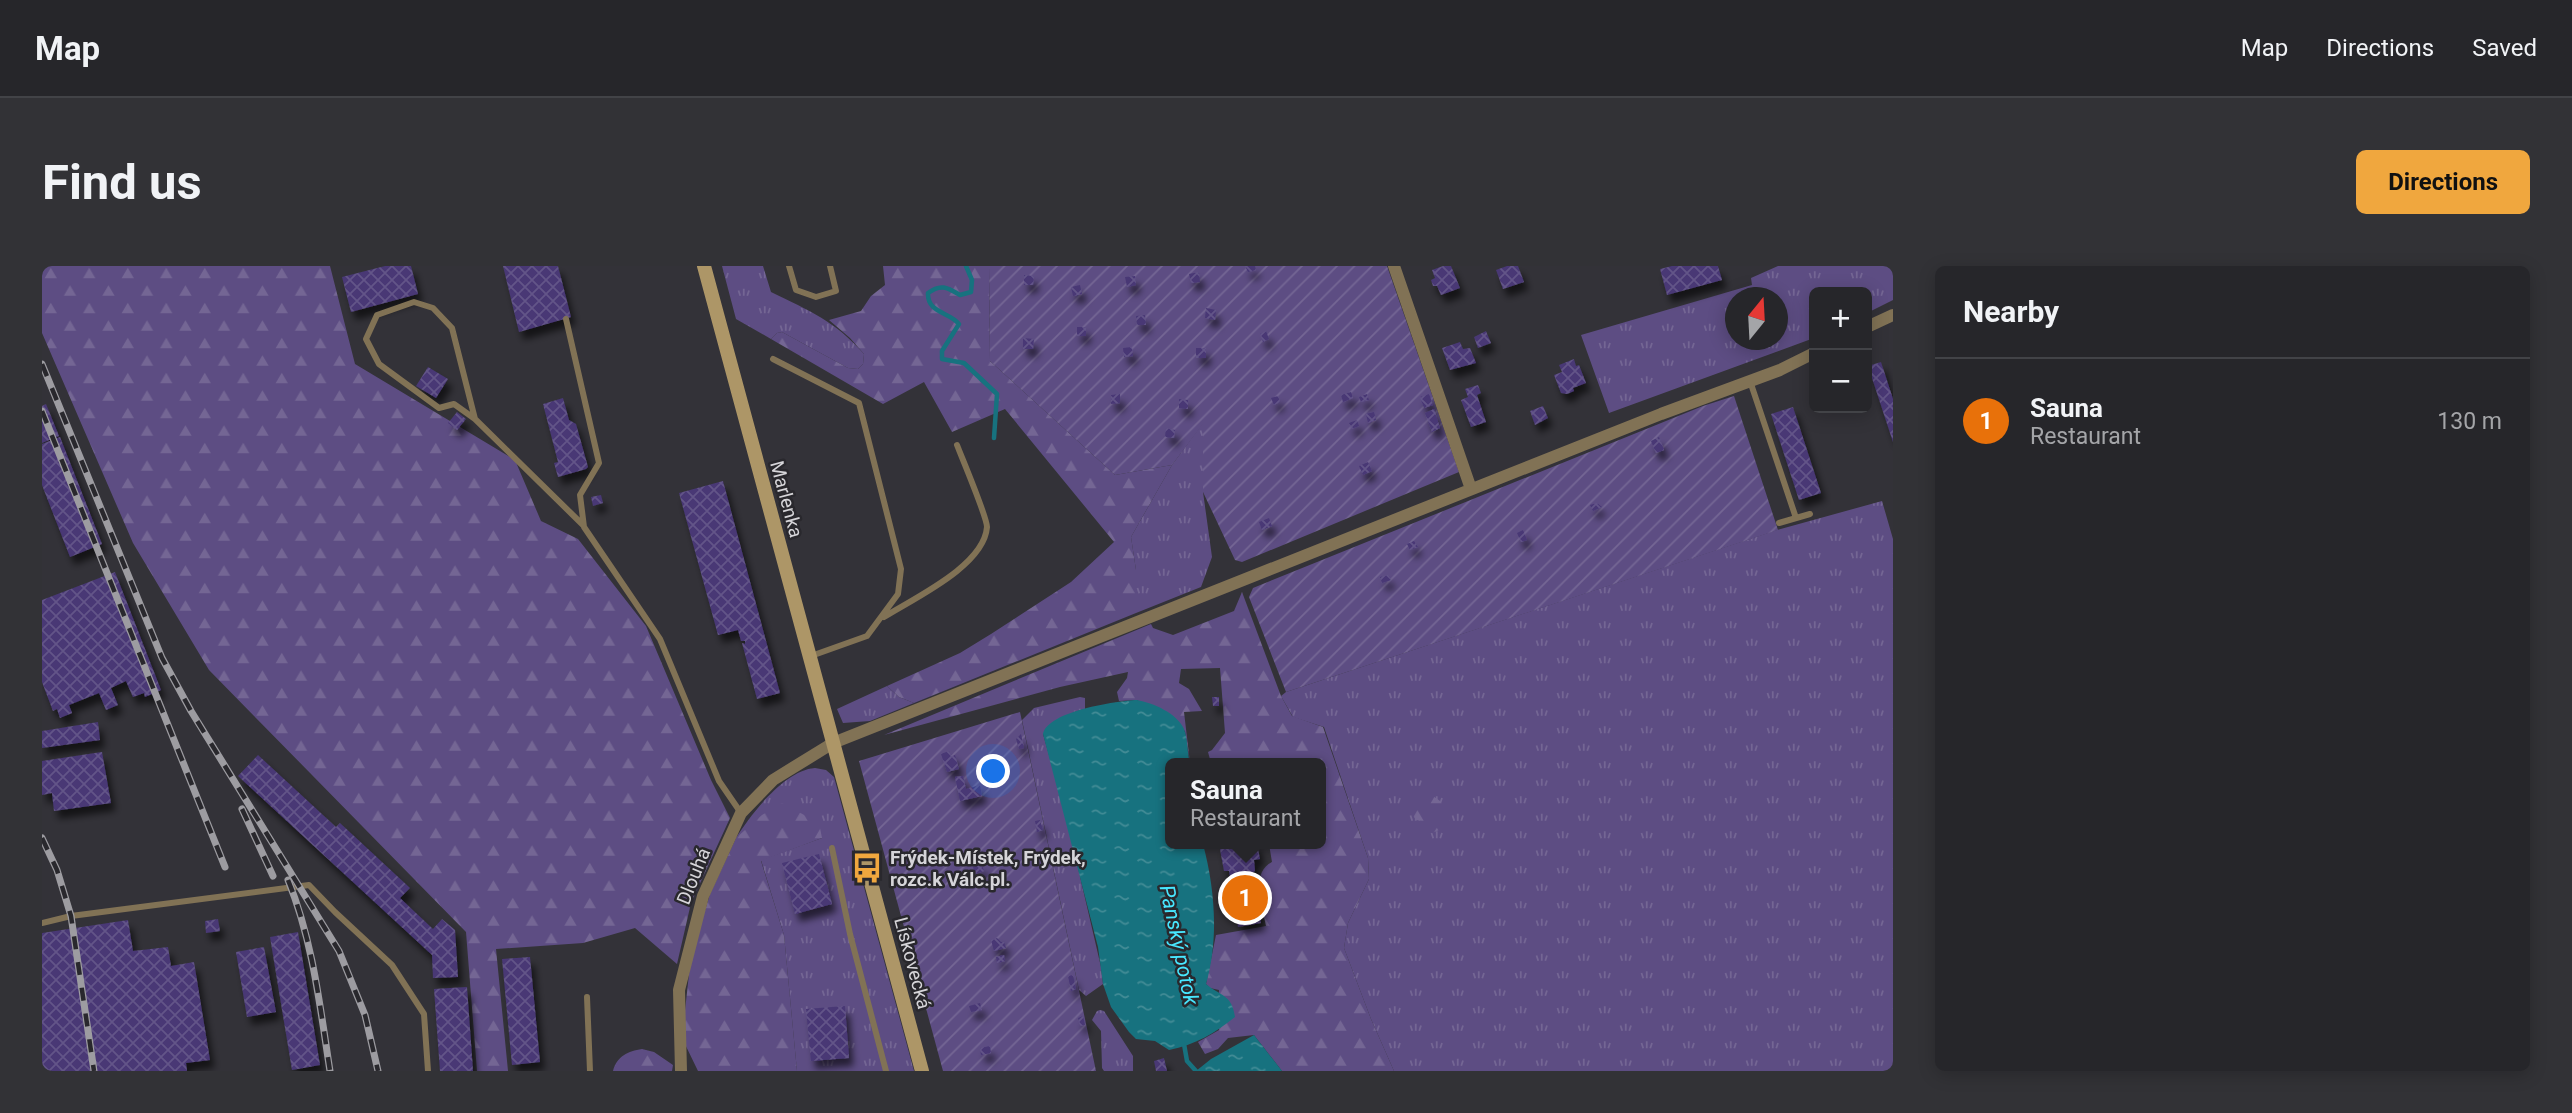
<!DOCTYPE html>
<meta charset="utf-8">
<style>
:root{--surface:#26262a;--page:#323236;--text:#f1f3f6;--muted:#a4a5a8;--line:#424347;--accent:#f0a73e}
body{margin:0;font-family:Roboto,sans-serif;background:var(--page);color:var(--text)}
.controls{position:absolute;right:21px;top:21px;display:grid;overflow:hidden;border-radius:10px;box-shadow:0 4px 18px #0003}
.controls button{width:63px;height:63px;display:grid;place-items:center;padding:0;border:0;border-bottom:2px solid var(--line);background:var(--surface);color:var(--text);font:35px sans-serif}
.compass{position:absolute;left:1683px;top:21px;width:63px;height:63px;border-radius:50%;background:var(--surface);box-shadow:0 4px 18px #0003;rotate:18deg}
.you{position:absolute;left:952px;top:506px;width:24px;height:24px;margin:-18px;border:5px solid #fff;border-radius:50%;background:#1a73e8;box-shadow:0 0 0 10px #1a73e833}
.badge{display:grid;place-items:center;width:46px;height:46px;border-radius:50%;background:var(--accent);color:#fff;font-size:23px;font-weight:700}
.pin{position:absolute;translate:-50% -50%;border:4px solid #fff;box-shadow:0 2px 7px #0006}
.popup{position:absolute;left:1123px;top:492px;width:161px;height:91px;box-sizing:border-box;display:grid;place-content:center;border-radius:10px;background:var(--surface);filter:drop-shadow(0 2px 5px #0005);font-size:23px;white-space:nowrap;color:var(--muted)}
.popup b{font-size:26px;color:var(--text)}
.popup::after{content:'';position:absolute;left:50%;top:100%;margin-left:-14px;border:14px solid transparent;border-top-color:var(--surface)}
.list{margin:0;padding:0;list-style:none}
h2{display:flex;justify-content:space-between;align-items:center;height:91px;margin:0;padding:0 28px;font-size:30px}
h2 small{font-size:23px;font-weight:400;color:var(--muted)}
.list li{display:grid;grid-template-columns:46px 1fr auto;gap:21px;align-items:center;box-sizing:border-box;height:126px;padding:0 28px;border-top:2px solid var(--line)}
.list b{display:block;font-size:26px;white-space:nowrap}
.list p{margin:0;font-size:23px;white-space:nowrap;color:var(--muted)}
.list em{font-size:23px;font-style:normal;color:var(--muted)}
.map{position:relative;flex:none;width:1851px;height:805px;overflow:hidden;border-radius:10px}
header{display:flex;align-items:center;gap:42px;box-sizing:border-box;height:98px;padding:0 35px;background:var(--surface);border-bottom:2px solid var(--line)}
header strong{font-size:33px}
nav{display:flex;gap:38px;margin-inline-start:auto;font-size:24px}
.intro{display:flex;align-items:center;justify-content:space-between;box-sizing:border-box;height:168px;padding:0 42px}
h1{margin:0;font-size:49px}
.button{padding:18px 32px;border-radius:10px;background:var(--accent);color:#111;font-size:24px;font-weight:700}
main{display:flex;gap:42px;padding:0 42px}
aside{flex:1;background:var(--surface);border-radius:10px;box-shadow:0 4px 18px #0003}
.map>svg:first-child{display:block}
.grass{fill:url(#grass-tufts);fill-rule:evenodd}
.forest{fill:url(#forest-firs)}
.garden{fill:url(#garden-furrows)}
.water{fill:url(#water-ripples)}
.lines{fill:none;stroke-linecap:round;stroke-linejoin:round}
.stream{stroke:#17727f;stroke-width:4.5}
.building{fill:url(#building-cross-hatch);filter:url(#shadow)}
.lane{stroke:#817255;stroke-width:6}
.street{stroke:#817255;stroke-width:12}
.secondary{stroke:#ad9667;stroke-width:14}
.rail-casing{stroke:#9d9ca1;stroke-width:7}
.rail{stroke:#29282d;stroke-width:4.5;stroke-dasharray:13;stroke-linecap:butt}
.labels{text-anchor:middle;stroke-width:5;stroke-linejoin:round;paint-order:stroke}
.street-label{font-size:19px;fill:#d6d5d9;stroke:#29282d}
.poi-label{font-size:19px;font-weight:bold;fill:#d6d5d9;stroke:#29282d;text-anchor:start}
.water-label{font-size:21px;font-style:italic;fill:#48e7ff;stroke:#29282d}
</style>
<header>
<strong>Map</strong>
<nav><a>Map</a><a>Directions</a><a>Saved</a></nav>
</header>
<div class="intro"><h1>Find us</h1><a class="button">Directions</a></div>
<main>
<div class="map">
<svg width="1851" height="805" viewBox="0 0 1851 805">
<defs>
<pattern id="grass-tufts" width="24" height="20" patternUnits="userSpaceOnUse" patternTransform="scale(1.75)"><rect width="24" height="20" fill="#5d4d83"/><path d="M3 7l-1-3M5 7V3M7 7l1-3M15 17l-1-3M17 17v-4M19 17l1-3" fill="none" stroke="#746694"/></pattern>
<pattern id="forest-firs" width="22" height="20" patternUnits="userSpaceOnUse" patternTransform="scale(1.75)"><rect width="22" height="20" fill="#5d4d83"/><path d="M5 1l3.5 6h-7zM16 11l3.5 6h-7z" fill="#746694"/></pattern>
<pattern id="garden-furrows" width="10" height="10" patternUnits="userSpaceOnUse" patternTransform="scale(1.75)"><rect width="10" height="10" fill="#5d4d83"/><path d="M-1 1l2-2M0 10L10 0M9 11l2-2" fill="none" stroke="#746694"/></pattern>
<pattern id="water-ripples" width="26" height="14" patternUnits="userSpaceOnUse" patternTransform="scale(1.75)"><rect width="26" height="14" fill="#17727f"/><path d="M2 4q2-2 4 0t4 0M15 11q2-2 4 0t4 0" fill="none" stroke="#438c96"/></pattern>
<pattern id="building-cross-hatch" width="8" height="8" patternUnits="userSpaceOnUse" patternTransform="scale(1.75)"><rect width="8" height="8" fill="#483875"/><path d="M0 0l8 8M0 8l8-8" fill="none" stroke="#625488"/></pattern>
<filter id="shadow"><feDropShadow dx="4.5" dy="8" stdDeviation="3.5" flood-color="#0009"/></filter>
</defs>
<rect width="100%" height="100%" fill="#333238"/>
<path class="grass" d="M680 0H721L729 26C768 45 793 55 822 88L821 98 816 103 806 102 740 66 735 67 729 73 694 53Z
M1736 0H1851V34L1825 47V26H1772V72L1567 147 1539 69 1710 19 1709 12ZM1694 32H1736V74H1694Z
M1161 157V226L1170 291 1159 321 1094 347V304L1089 271 1130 199Z
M1840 235 1851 273V805H1352L1329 753 1302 682 1306 657 1327 613 1326 592 1282 461 1251 451 1239 430 1244 426 1735 264Z
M845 420 857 431 872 437 828 455 801 457 795 443Z
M1038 431 1043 432V443L1032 446 1001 468 1023 546 1059 701 1061 718 1044 730 1037 724 980 454 992 442Z
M773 502 784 504 792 511 872 805H755L742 669 719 594 780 572H694C709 548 743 504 773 502Z
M1058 744 1062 745 1091 790V805H1062L1060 802 1059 765 1050 754 1055 745Z"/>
<path class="forest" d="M0 0H288L313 98 473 194 499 255 536 273 604 360 669 514 688 552 649 637 635 698 593 662 541 677 454 683 466 805H435L424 666 167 404 91 277 0 67Z
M841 0H947L948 95 1073 209 1130 199 1089 271 1094 304V347L872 437 857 431 845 420 918 387 949 368 1029 316 1072 276 963 143 910 166 882 116 841 138 729 73 735 67 740 66 806 102 816 103 821 98 822 88 808 72 787 54 819 45 829 30 843 19Z
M1200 326 1239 430 1250 450 1281 461 1326 592 1327 613 1306 657 1302 682 1329 753 1352 805H1240L1212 769 1186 772 1176 783 1163 788 1156 776 1177 764V724L1168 722 1164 718 1174 669 1224 660C1220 640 1208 607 1230 596L1227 578H1278V497H1169L1166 486 1170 484 1183 467 1178 402 1139 403 1137 417 1147 423 1160 445 1142 446 1148 497 1143 465 1095 434 1077 435 1075 426 1085 412 1086 406 1018 421 842 469 1109 358 1111 362 1131 369 1192 345Z
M1391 530 1398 535 1408 555 1402 562 1390 567 1380 555 1374 554 1368 545 1379 532Z
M740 537 777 557 780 572 719 595 742 669 755 805H656L640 772 649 690 668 628 694 572 720 549Z
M600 783 612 786 631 799 630 805H571C575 790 586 785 600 783Z"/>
<path class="garden" d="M947 0H1345L1417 206 1200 296 1193 294 1161 226V158L1130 199 1073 209 948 95Z
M1692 130 1736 264 1244 426 1207 331 1211 322 1661 140Z
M978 446 1054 805H901L817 495Z"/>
<path class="water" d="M1095 434C1111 437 1135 447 1142 463 1146 473 1145 487 1148 497H1128V578H1161C1173 623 1177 673 1164 718 1178 730 1190 728 1193 751 1173 767 1153 779 1127 784L1113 775 1094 773 1087 766 1069 741 1061 718 1056 681 1001 468C1006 445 1074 435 1095 434Z
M1212 769 1240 805H1154L1169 793Z"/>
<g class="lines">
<path class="stream" d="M924 0 930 14 929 26 918 29C906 22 899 17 886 27 885 47 908 46 917 58L900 85V93L922 97 955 128 952 172
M1142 778 1145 795 1154 805"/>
</g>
<path class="building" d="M343 0H369L376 28 309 46 300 11Z
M461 0H516L529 51 477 66Z
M1203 0H1213L1214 4 1206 6Z
M1401 0H1409L1418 22 1399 29 1395 20H1391L1389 14 1393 12 1390 4Z
M1465 0H1476L1482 16 1461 23 1454 4Z
M1630 0H1676L1680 14 1625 29 1618 3Z
M1157 6 1158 16 1149 17 1147 8Z
M982 9 992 10 991 19H982Z
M1093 10 1094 19 1085 21 1083 11Z
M1038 19 1040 28 1031 30 1029 21Z
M1164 42 1174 44 1173 54 1163 52Z
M1103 49 1104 59H1095L1094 50Z
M1035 61H1044V70H1035Z
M1224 65 1227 73 1221 76 1218 68Z
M1444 65 1449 77 1436 82 1432 71Z
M981 72 992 73 991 83H981Z
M1418 76 1421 83 1428 82 1434 97 1408 104 1400 82Z
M1090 81 1091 90 1082 91 1081 82Z
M1154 82H1164V92H1154Z
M1532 93 1534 100 1537 99 1544 117 1531 122 1532 125 1525 128 1519 127 1512 109 1520 106 1517 99Z
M1839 96 1851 133V176L1826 100Z
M386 101 406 113 394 132 374 120Z
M1436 119 1439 127 1435 129 1444 156 1429 161 1419 134 1426 131 1423 123Z
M1309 126 1311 132 1301 136 1299 129Z
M1078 128V137L1069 138V129Z
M1325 128 1327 134 1319 136 1317 131Z
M1387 128 1391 139 1382 142 1378 131Z
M1236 130 1238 136 1232 139 1229 132Z
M521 132 527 154 534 158 546 201 544 203 516 211 512 197 516 196 501 138Z
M1137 133 1146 134V143L1137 142Z
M4 138 17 170 0 177V140Z
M1501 140 1506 152 1493 159 1488 145Z
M1751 141 1779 227 1757 234 1729 148Z
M1392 143 1398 162 1390 166 1383 147Z
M415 146 424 153 415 164 406 157Z
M1332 146 1334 154 1326 157 1324 148Z
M1315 154 1317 160 1309 163 1307 157Z
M1124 162 1133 164 1132 172 1123 171Z
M18 171 60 278 28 291 0 219V178Z
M1617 171 1622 184 1614 187 1609 175Z
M1326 196 1330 205 1321 209 1317 200Z
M681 215 738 427 715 433 700 377 703 378V375H699L696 364 676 369 637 227Z
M559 229 561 237 551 240 549 231Z
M1555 237 1560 241 1551 245 1548 239Z
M1227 252 1230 260 1220 264 1217 256Z
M1481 264 1485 274 1479 276 1475 267Z
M1372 275 1376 281 1368 284 1365 278Z
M73 306 119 424 103 431 102 427 91 431 84 415 69 422 76 439 64 444 57 427 27 439 30 447 18 452 15 443 11 445 0 416V334Z
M1346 309 1349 314 1340 317 1338 311Z
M1170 431H1177V440H1171Z
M56 456 58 474 0 482V465Z
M979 468 982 482 977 483 974 473Z
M907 485 909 490 913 489 917 503 905 506 899 488Z
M60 486 69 537 12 545 10 527 0 529V495Z
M216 489 294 561 298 557 368 622 358 632 391 663 400 653 413 664 416 711 391 712 390 689 196 510Z
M921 510 924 523 938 519 940 530 918 535 913 511Z
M998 554 1001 564 995 566 993 555Z
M1177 578H1215L1218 593 1212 594 1213 605 1211 606 1219 657 1196 661 1187 605H1182Z
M777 588 790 638 753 648 740 597Z
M940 598 942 605 933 608 931 601Z
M176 653 178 665 164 667 163 655Z
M86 654 91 685 126 681 129 700 152 696 168 794 144 797 145 805H0V667Z
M256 666 278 799 250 804 228 671Z
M955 672 959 676H962L964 682 952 685 949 674Z
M222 681 234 746 205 751 194 686Z
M962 689 963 695 955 697 954 691Z
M488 691 498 796 470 799 460 693Z
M1031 709 1034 723 1029 725 1026 710Z
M425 721 431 805H398L392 723Z
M938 737 940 744 929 746 927 740Z
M803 740 807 792 769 795 764 743Z
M1041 750 1043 759 1038 760 1036 752Z
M948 780 949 787 939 789 938 782Z
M1122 792 1125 805H1114L1112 795Z"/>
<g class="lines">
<path class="lane" d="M747 0 754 24 774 31 794 25 788 0
M524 53 557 197 538 229 542 261 618 373 677 515 699 547
M731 93 817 137 859 303 856 328 825 370 769 390
M1708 115 1754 252
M433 153 412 138 397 142 337 98 324 73 335 49 372 36 391 42 410 62 433 153 541 259
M1737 257 1768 248
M842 351C872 332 942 300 945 261 945 251 920 192 915 179
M790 582 808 668 844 805
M0 657 29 650 267 619 293 646 350 699 382 748 386 805
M545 731 548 805"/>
<path class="street" d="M1352 0 1429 223
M1825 61 1851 49
M639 805 637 724 661 630 699 547 731 514 791 477 1619 148 1738 104 1772 87"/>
<path class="secondary" d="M662 0 880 805"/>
<g class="rail-casing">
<path id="rail" d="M0 98 120 392 149 445 297 685 323 749 336 805
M0 145 183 601
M200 543 231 610
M0 572 15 604 29 650 52 805
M246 614C271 675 278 741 288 805"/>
</g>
<use href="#rail" class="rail"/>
</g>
<defs>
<g id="bus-bare" transform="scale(2.415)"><path d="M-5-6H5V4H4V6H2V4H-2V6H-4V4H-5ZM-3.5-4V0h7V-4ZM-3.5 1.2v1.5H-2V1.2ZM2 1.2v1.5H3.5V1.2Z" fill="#f0a73e" stroke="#29282d" stroke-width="2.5" paint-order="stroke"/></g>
</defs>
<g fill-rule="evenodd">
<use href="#bus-bare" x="825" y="602"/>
</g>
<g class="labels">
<g class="street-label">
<text transform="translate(745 233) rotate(75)" y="7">Marlenka</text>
<text transform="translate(651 610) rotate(-68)" y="7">Dlouhá</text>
<text transform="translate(871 697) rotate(75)" y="7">Lískovecká</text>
</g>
<g class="poi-label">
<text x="848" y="598">Frýdek-Místek, Frýdek,<tspan x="848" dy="22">rozc.k Válc.pl.</tspan></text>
</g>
<g class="water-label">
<text transform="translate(1137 679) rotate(78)" y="7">Panský potok</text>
</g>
</g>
</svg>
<div class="controls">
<button>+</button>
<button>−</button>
</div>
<svg class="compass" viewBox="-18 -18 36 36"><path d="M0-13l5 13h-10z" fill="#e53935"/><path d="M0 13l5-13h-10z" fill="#a4a5a8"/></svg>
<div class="you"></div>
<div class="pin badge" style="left:1203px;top:632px;background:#e8710a">1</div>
<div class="popup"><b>Sauna</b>Restaurant</div>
</div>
<aside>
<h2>Nearby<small></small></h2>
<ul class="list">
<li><span class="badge" style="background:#e8710a">1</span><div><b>Sauna</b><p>Restaurant</p></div><em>130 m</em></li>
</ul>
</aside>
</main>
